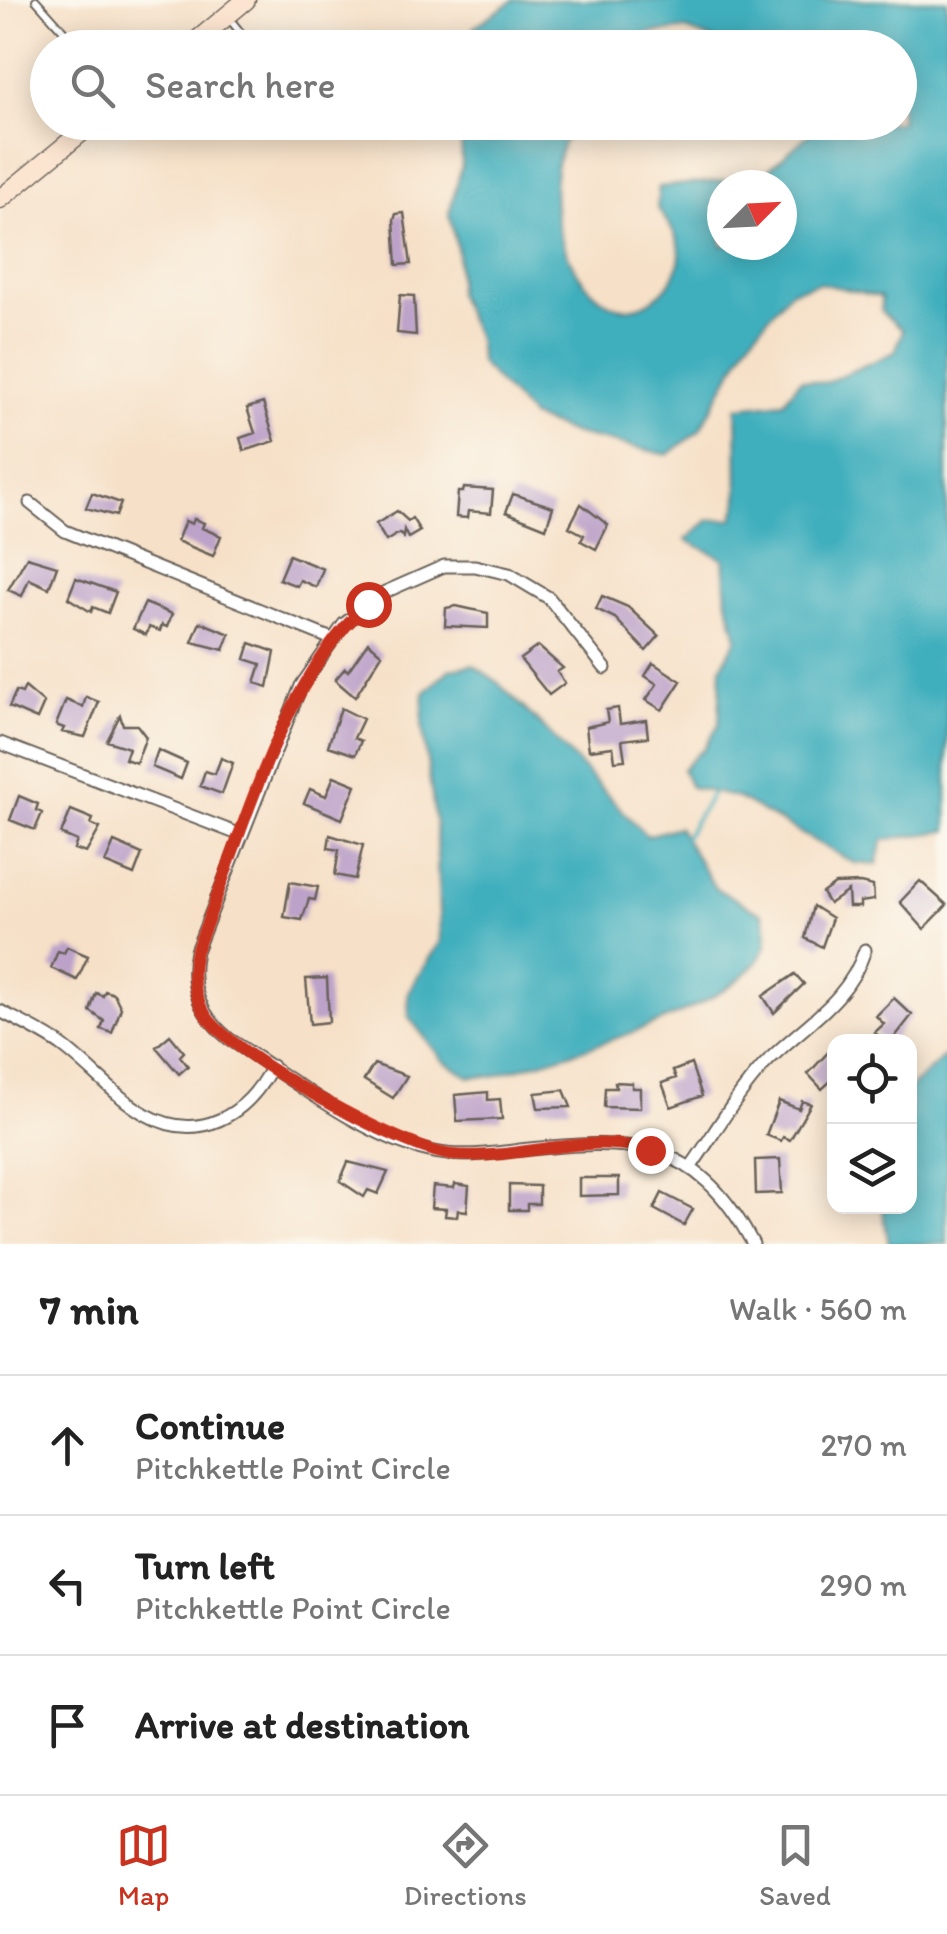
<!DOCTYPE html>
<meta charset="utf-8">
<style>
:root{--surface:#fff;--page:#f6f6f6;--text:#222;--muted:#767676;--line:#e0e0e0;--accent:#c8321e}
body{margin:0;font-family:Itim,sans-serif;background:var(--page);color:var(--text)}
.controls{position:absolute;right:30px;bottom:30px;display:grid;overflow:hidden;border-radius:20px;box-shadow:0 5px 25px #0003}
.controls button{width:90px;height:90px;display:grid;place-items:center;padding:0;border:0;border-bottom:2px solid var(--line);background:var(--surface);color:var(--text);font:50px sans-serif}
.compass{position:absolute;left:707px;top:170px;width:90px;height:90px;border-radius:50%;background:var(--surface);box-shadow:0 5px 25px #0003;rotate:66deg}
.stop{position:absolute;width:30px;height:30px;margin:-22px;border:8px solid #c8321e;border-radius:50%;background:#fff}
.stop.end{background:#c8321e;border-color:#fff;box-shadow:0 2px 10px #0008}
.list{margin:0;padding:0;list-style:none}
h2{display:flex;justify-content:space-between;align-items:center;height:130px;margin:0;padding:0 40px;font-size:42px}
h2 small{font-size:32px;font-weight:400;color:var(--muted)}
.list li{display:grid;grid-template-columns:65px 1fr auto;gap:30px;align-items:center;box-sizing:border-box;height:140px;padding:0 40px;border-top:2px solid var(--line)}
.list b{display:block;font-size:38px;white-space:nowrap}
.list p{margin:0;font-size:32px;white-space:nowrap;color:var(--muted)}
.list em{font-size:32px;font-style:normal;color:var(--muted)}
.icon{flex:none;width:55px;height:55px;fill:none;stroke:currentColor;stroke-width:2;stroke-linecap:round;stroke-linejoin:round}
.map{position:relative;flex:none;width:947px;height:1244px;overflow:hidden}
.search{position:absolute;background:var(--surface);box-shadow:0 5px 25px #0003;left:30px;right:30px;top:30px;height:110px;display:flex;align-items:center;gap:25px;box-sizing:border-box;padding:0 35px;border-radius:55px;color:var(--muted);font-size:38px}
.sheet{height:550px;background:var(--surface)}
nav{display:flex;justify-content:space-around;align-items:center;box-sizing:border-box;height:140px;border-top:2px solid var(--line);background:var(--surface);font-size:28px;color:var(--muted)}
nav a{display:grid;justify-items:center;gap:5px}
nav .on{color:var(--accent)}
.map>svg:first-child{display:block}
.water{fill:#41afbd;stroke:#2e666c;stroke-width:2.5;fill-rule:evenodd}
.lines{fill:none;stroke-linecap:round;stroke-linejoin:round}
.stream{stroke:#41afbd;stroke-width:4}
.building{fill:#bca1c9}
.lane-casing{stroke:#686158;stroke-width:10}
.street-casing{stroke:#686158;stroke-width:15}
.secondary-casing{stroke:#686158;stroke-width:21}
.lane{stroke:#fff;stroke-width:6}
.street{stroke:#fff;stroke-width:11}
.secondary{stroke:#fce5d0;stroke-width:18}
.route{stroke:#c8321e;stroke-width:12}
</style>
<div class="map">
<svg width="947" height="1244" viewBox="0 0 947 1244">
<rect width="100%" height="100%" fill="#fbf7ec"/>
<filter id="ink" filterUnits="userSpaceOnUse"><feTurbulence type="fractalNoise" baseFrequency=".01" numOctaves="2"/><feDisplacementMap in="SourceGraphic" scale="20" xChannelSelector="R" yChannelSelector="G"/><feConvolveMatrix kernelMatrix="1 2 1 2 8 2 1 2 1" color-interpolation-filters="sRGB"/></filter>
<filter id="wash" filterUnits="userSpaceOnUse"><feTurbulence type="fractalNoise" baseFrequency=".0048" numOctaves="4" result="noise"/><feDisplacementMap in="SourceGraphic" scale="40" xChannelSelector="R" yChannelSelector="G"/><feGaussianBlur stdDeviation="2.25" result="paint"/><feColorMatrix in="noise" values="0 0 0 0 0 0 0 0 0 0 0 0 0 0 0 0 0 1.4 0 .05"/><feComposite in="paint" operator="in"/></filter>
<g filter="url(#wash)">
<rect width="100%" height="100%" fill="#f6e0c7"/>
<path class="water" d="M514 0H947V831L883 840 877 865 854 863 738 798 690 787 682 769 704 748 719 724 721 667 737 638 727 600 724 559 686 540 709 520 733 519 738 504 737 407 783 402 801 379 825 383 895 352 903 330 881 312V297L819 283 790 291 748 342 700 430 668 455 575 434 532 418 480 363 477 339 457 295 458 253 449 214 462 165 461 123H575C537 170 553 271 608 303 639 321 678 287 680 255 681 238 666 221 657 207L659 187 760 177 822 123 900 122V48L733 47 685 30 650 33 628 47H469L474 27ZM782 185V245H722V185Z
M473 665 495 680 542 726 647 836 678 827 715 888 763 914C765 924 769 934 766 945 744 1011 556 1056 494 1076L469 1077 443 1061 409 1017 408 992 440 941 436 826 422 724 424 693 450 669Z
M947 1054V1244H889L882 1207 910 1206V1088Z"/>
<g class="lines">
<path class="stream" d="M685 837 711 795"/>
</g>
<g id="blocks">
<path class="building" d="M404 213 411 264 397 265 394 220 396 214Z
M400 295 414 296 416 335 397 333Z
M263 403 275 441 244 451 240 438 255 433 247 408Z
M464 488 493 490 491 513 468 511 467 518 456 517 458 492H463Z
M92 493 121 503 116 516 86 508Z
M513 494 553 507 546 528 506 512Z
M581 504 608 525 596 549 581 541 584 535 569 527Z
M397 511 408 521 412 518 420 531 408 538 404 530 403 537 399 533 386 541 376 524Z
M194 519 204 523 202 528 221 536 213 556 177 541 185 521 192 524Z
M289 555 323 569 316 587 300 580 297 586 279 579Z
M27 557 57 566 49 588 29 579 22 596 8 590Z
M76 578 116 592 108 613 93 607 91 612 68 598Z
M602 596 628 607 659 636 646 651 615 618 596 609Z
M145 603 172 614 167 627 162 625 160 631 149 627 146 635 133 629Z
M456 606 488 613V628L445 626 446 608Z
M200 622 230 634 224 650 192 642Z
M368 642 382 654 355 697 335 680 345 668 348 671Z
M250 643 275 652 268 687 255 683 261 664 245 659Z
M538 646 563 668 557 672 565 683 549 695 520 659Z
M653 663 681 681 662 710 646 700 657 684 645 676Z
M25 687 44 703 37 719 9 707 16 691 22 693Z
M86 697 99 702 85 737 62 732 64 728 56 725 66 700 83 707Z
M341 708 363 719 354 738 361 741 355 755 328 746Z
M618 708 620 724 646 720 648 737 622 740 625 760 615 761 613 747 589 750 586 727 608 722 606 710Z
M120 715 123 725H137L146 737 136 763 125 759 129 748 107 741Z
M158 750 187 763 181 779 152 767Z
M221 758 233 763 222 794 200 786 205 771 215 774Z
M334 776 356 785 342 819 304 803 310 789 326 796Z
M19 796 38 804 36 810 42 813 35 830 10 820Z
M71 810 93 819 91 824 100 828 86 853 74 849 77 841 61 834Z
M330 835 363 845 355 879 335 875 339 850 328 848Z
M114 842 142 854 134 875 105 863Z
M920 881 947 905 924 929 900 902Z
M290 882 318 887 315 900 309 899 302 920 284 917Z
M860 883 873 886 874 900 860 902V907H849L848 891 829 904 822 893 835 884Z
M813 906 832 918 822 947 805 938Z
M67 947 88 956 77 980 51 968 58 951 64 953Z
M795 974 804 984 774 1013 763 996Z
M327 978 329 1022 310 1024 306 979Z
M105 991 114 994 121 1008 112 1033 101 1029 104 1021 90 1011 96 993 103 996Z
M894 998 912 1015 891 1042H884L875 1032 884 1024 876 1016Z
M170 1035 184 1052 180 1056 188 1066 179 1074 156 1047Z
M834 1046V1078L822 1089 808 1074Z
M374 1064 407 1076 393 1098 364 1080Z
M691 1064 702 1096 671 1107 662 1083 676 1078 673 1071Z
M615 1082 632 1083V1088H640V1108L604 1107 605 1088H616Z
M564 1090 571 1107 538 1108 535 1093Z
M488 1092V1100L500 1099 502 1119 457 1121 455 1095Z
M779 1101 799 1109 802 1101 811 1104 790 1140 783 1137 781 1141 766 1135Z
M780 1159 782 1193 756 1194 755 1160Z
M348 1162 388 1172 378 1194 368 1190 364 1197 340 1181Z
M579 1178H619V1195L579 1196Z
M455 1184 469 1186 467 1211 458 1210 457 1217 445 1216 446 1209 431 1208 433 1186 454 1188Z
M509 1185 539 1186V1204H527V1210H509Z
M662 1193 693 1209 684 1225 654 1209Z"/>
</g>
</g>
<g filter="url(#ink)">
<use href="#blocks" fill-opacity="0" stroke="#686158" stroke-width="2.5"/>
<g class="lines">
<g class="lane-casing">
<path id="lane" d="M36 0 79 48
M228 17 253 48"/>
</g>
<g class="street-casing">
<path id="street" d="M30 503 65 531 332 639
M605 668 549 598 509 574 475 566H444L385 592 344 624 301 686 196 951C188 988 201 1016 229 1039 288 1076 362 1136 429 1151 459 1158 489 1154 520 1150 630 1138 695 1136 753 1244
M0 743 241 835
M0 1011C21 1022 42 1032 61 1045 90 1066 114 1096 145 1114 198 1144 247 1116 272 1066
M690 1168C714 1134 735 1097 763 1066 800 1026 847 1005 865 950"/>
</g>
<g class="secondary-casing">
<path id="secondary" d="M188 48 246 0
M0 199 94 122"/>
</g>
<use href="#lane" class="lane"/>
<use href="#street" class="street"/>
<use href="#secondary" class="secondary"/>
</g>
</g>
<g class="lines" filter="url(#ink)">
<path class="route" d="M368 604C280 680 240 844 196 951 190 975 193 997 207 1017 234 1056 403 1150 452 1155 519 1161 584 1131 650 1150"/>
</g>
</svg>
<div class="controls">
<button><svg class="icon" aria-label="locate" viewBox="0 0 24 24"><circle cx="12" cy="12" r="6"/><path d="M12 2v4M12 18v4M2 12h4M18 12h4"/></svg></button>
<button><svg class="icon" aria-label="layers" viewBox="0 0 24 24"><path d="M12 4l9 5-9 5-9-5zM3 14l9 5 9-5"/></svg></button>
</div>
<svg class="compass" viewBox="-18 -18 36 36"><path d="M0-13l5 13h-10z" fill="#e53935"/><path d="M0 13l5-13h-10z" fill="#767676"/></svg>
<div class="stop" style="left:368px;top:604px"></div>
<div class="stop end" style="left:650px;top:1150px"></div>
<div class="search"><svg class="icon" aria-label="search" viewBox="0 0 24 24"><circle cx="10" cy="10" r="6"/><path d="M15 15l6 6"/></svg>Search here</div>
</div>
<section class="sheet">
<h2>7 min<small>Walk · 560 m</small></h2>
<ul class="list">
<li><svg class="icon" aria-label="ahead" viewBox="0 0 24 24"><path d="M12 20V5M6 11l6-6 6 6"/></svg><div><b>Continue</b><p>Pitchkettle Point Circle</p></div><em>270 m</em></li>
<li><svg class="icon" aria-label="left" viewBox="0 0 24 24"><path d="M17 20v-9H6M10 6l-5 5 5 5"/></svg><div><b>Turn left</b><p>Pitchkettle Point Circle</p></div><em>290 m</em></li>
<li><svg class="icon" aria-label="arrive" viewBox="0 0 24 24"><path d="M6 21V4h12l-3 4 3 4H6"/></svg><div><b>Arrive at destination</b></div></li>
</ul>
</section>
<nav>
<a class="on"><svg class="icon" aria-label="map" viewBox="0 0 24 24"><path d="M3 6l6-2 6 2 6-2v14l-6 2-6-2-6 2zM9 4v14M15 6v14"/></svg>Map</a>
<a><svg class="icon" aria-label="directions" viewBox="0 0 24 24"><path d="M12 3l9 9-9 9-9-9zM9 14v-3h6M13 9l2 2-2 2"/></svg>Directions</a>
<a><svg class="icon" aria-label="saved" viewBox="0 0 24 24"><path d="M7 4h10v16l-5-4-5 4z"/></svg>Saved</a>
</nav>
